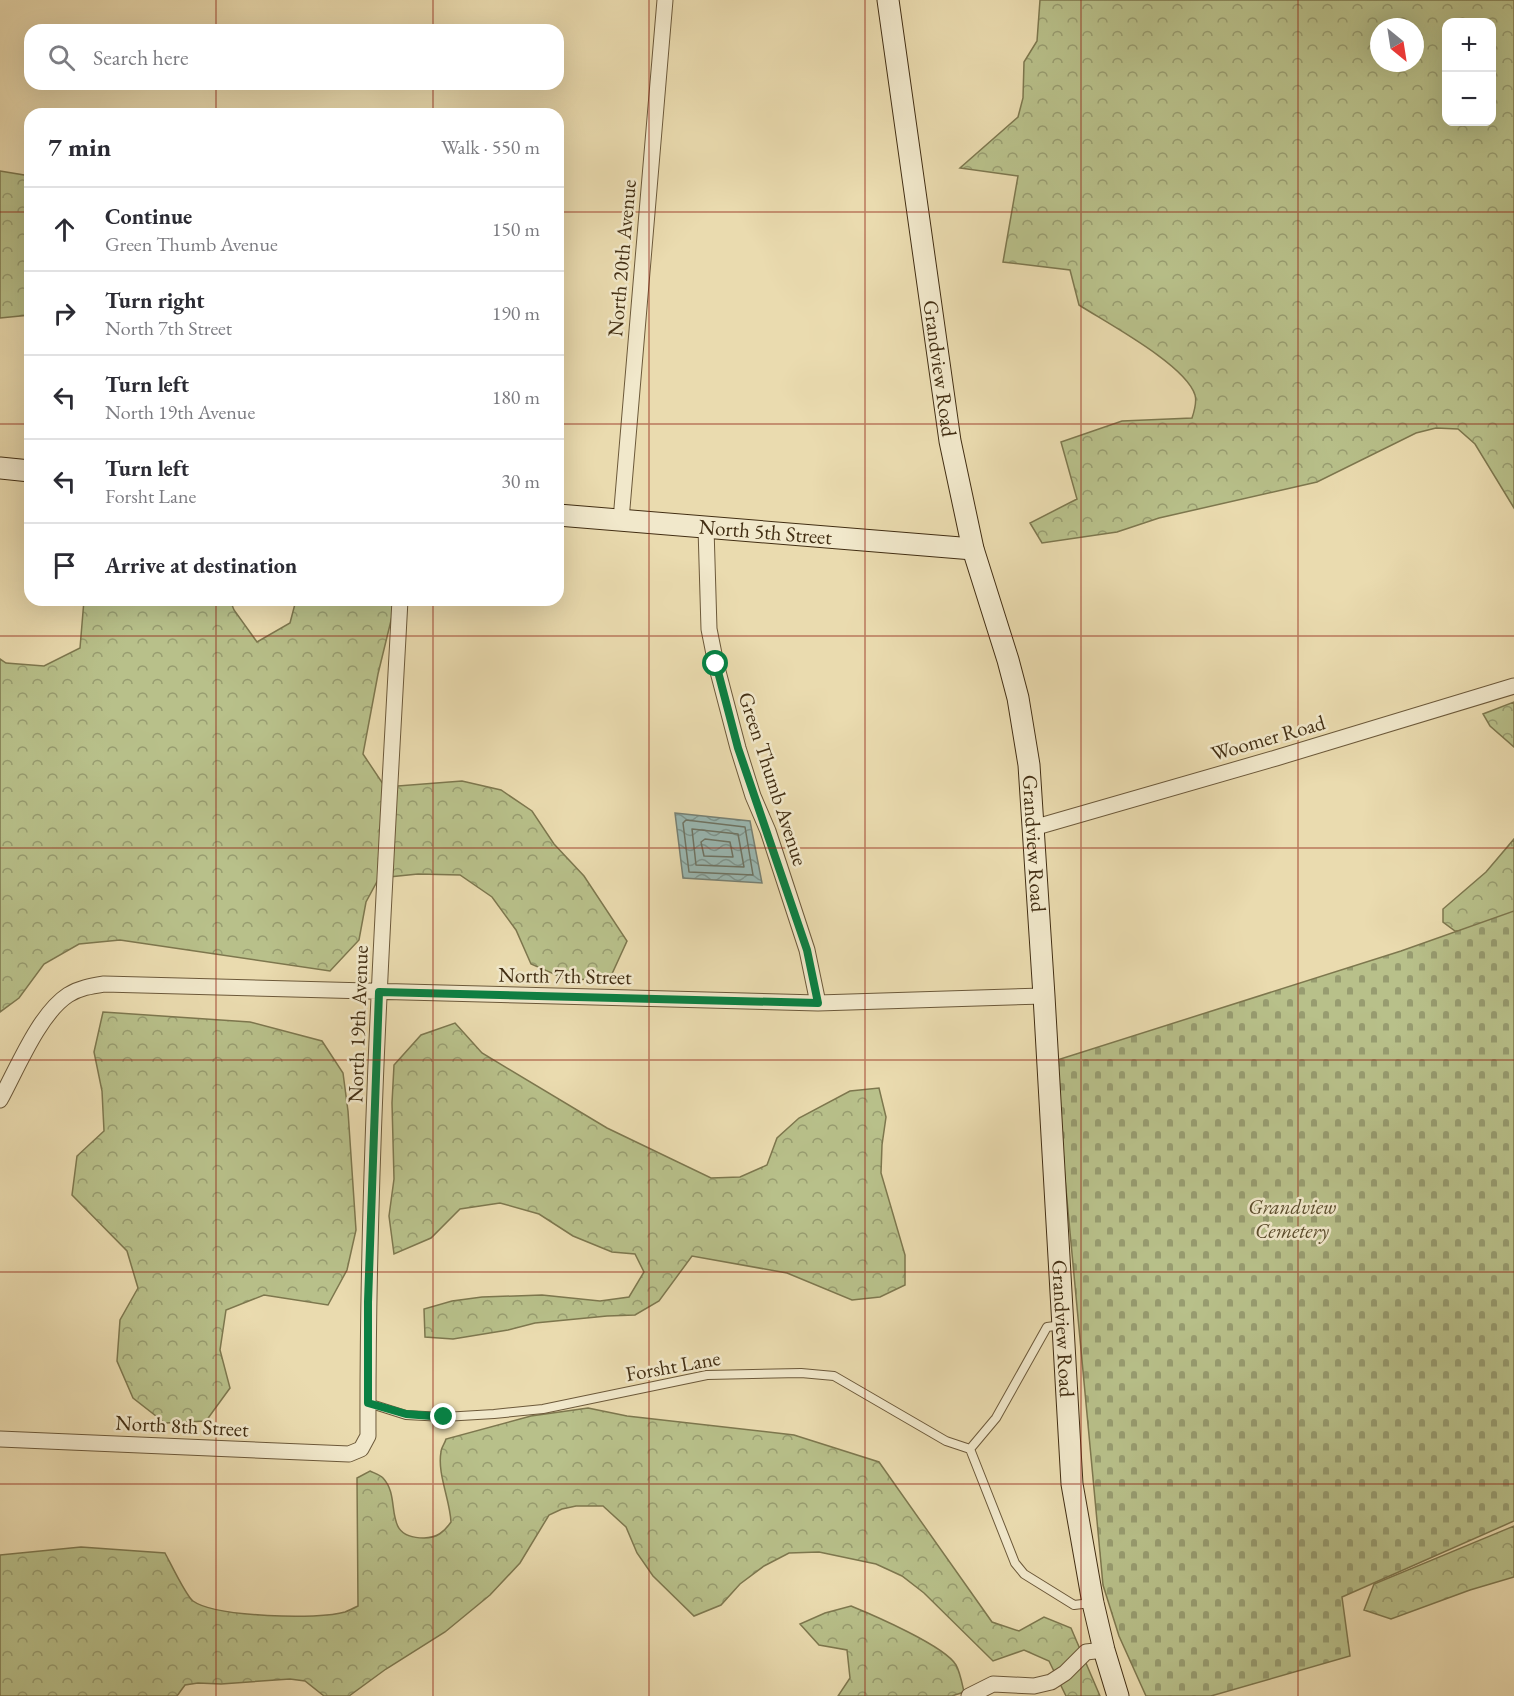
<!DOCTYPE html>
<meta charset="utf-8">
<style>
:root{--surface:#fff;--page:#f7f7f7;--text:#2b2b33;--muted:#7c7c81;--line:#e1e1e2}
body{margin:0;font-family:"EB Garamond",serif;background:var(--page);color:var(--text)}
.controls{position:absolute;right:18px;top:18px;display:grid;overflow:hidden;border-radius:12px;box-shadow:0 6px 24px #0002}
.controls button{width:54px;height:54px;display:grid;place-items:center;padding:0;border:0;border-bottom:2px solid var(--line);background:var(--surface);color:var(--text);font:30px sans-serif}
.compass{position:absolute;left:1370px;top:18px;width:54px;height:54px;border-radius:50%;background:var(--surface);box-shadow:0 6px 24px #0002;rotate:150deg}
.stop{position:absolute;width:18px;height:18px;margin:-14px;border:4px solid #0b8043;border-radius:50%;background:#fff}
.stop.end{background:#0b8043;border-color:#fff;box-shadow:0 2px 6px #0008}
.list{margin:0;padding:0;list-style:none}
h2{display:flex;justify-content:space-between;align-items:center;height:78px;margin:0;padding:0 24px;font-size:26px}
h2 small{font-size:20px;font-weight:400;color:var(--muted)}
.list li{display:grid;grid-template-columns:39px 1fr auto;gap:18px;align-items:center;box-sizing:border-box;height:84px;padding:0 24px;border-top:2px solid var(--line)}
.list b{display:block;font-size:22px;white-space:nowrap}
.list p{margin:0;font-size:20px;white-space:nowrap;color:var(--muted)}
.list em{font-size:20px;font-style:normal;color:var(--muted)}
.icon{flex:none;width:33px;height:33px;fill:none;stroke:currentColor;stroke-width:2;stroke-linecap:round;stroke-linejoin:round}
.map{position:relative;flex:none;width:1514px;height:1696px;overflow:hidden}
.search{position:absolute;background:var(--surface);box-shadow:0 6px 24px #0002;left:24px;top:24px;width:540px;height:66px;display:flex;align-items:center;gap:15px;box-sizing:border-box;padding:0 21px;border-radius:18px;color:var(--muted);font-size:22px}
.panel{position:absolute;background:var(--surface);box-shadow:0 6px 24px #0002;left:24px;top:108px;width:540px;height:498px;border-radius:18px}
.map>svg:first-child{display:block}
.forest{fill:url(#forest-crowns);stroke:#7d774e;stroke-width:1.5;fill-rule:evenodd}
.cemetery{fill:url(#cemetery-stones);stroke:#7d774e;stroke-width:1.5}
.water{fill:url(#water-waves);stroke:#778174;stroke-width:1.5}
.lines{fill:none;stroke-linecap:round;stroke-linejoin:round}
.shore{stroke:#6e7464;stroke-width:1.5}
.lane-casing{stroke:#6c593a;stroke-width:10}
.street-casing{stroke:#6c593a;stroke-width:17}
.secondary-casing{stroke:#422e13;stroke-width:23}
.lane{stroke:#f1e8cb;stroke-width:8}
.street{stroke:#f1e8cb;stroke-width:15}
.secondary{stroke:#f1e8cb;stroke-width:21}
.route{stroke:#0b8043;stroke-width:8}
.grid{fill:none;stroke:#8f2418;stroke-width:1.5;stroke-opacity:0.55}
.labels{text-anchor:middle;stroke-width:5;stroke-linejoin:round;paint-order:stroke}
.street-label{font-size:21px;fill:#422e13;stroke:#f1e8cb}
.park-label{font-size:21px;font-style:italic;fill:#5a4b2b;stroke:#f1e8cb}
</style>
<div class="map">
<svg width="1514" height="1696" viewBox="0 0 1514 1696">
<defs>
<pattern id="forest-crowns" width="20" height="18" patternUnits="userSpaceOnUse" patternTransform="scale(1.5)"><rect width="20" height="18" fill="#b8c08a"/><path d="M2 6a3 3 0 1 1 6 0M12 15a3 3 0 1 1 6 0" fill="none" stroke="#979c70"/></pattern>
<pattern id="cemetery-stones" width="16" height="16" patternUnits="userSpaceOnUse" patternTransform="scale(1.5)"><rect width="16" height="16" fill="#b8c08a"/><path d="M2 7V4a2 2 0 0 1 4 0v3zM10 15v-3a2 2 0 0 1 4 0v3z" fill="#979c70"/></pattern>
<pattern id="water-waves" width="16" height="10" patternUnits="userSpaceOnUse" patternTransform="scale(1.5)"><rect width="16" height="10" fill="#9ab9b4"/><path d="M0 5q4-4 8 0t8 0" fill="none" stroke="#7f9791"/></pattern>
</defs>
<rect width="100%" height="100%" fill="#eadbaf"/>
<filter id="stains"><feTurbulence type="fractalNoise" baseFrequency=".00333" numOctaves="4"/><feColorMatrix values="0 0 0 0 .2 0 0 0 0 .09 0 0 0 0 .02 0 0 0 .5 -.17"/></filter>
<radialGradient id="worn" r=".72"><stop offset=".6" stop-color="#630" stop-opacity="0"/><stop offset="1" stop-color="#630" stop-opacity=".3"/></radialGradient>
<path class="forest" d="M1040 0H1514V508L1475 444 1458 429 1436 428 1416 433 1317 482 1159 518 1117 532 1042 543 1030 523 1077 499 1061 442 1122 421 1192 418C1194 412 1197 402 1195 395 1186 365 1107 323 1079 305L1070 270 1003 262 1018 176 960 168 1018 117 1023 98 1024 62 1037 41ZM1492 22V122H1446V22ZM1379 27H1415V63H1379Z
M0 171 30 176V315L0 318Z
M84 600H230L234 610 257 642 290 623 296 600H396L378 674 363 754 385 787 462 781 501 790 532 811 554 844 584 876 627 941 611 976 570 981 531 964 516 930 492 897 460 875 418 874 379 878 366 902 359 940 330 971 120 940 79 944 44 964 19 998 0 1012V659L6 663 44 666 80 648Z
M1514 702V747L1490 726 1483 714Z
M1514 839V913L1469 931H1455L1443 922V909L1486 872Z
M103 1012 250 1022 322 1041 343 1073 348 1111 356 1230 347 1270 328 1305 264 1295 226 1310 220 1350 230 1388 206 1421 165 1423 133 1398 117 1361 120 1320 138 1288 127 1251 72 1195 77 1156 104 1131 102 1091 94 1052Z
M455 1023 482 1053 607 1128 711 1178 740 1177 767 1165 777 1138 799 1118 850 1091 879 1088 886 1117 882 1145 881 1173 905 1255V1285L880 1297 852 1300 787 1273 692 1256 659 1301 635 1315 607 1316 535 1323 508 1330 453 1339 425 1337 424 1309 452 1301 482 1297 542 1295 600 1301 629 1297 644 1272 635 1254 612 1252 573 1236 539 1214 500 1203 460 1209 431 1238 394 1254 389 1216 394 1179 392 1103 394 1065 421 1035Z
M588 1408 627 1416 794 1435 879 1462 992 1622 1019 1631 1044 1617 1071 1628 1100 1696H1066L1049 1661 1024 1650 993 1661 924 1593 902 1576 876 1564 819 1552 789 1553 764 1566 740 1584 721 1605 694 1616 653 1576 637 1553 626 1527 603 1506H576L562 1509 549 1515 520 1563 490 1595 445 1632 386 1669 349 1696H324L305 1681 290 1679 221 1684 198 1683 185 1685 177 1696H0V1555L81 1547 165 1553C170 1562 186 1596 193 1601 215 1617 319 1620 345 1612 350 1610 354 1608 358 1606L357 1478 370 1471C374 1473 380 1475 383 1478 403 1499 380 1538 424 1538 437 1538 444 1532 451 1522 450 1500 437 1473 441 1452 441 1448 445 1443 446 1439L531 1416Z
M1514 1526V1577L1470 1590 1391 1619 1364 1610 1374 1584Z
M851 1606C873 1615 945 1646 956 1665 960 1672 962 1683 964 1692L952 1696H838L850 1678 847 1650 819 1645 800 1624 825 1613Z"/>
<path class="cemetery" d="M1514 911V1521L1342 1597 1350 1656 1211 1696H1146L1119 1636 1103 1585 1054 1061 1401 951Z"/>
<path class="water" d="M675 813 750 821 762 883 683 878Z"/>
<g class="lines">
<path class="shore" d="M686 820 745 827 753 875 689 872 683 823Z
M692 829 738 834 744 867 696 865Z
M705 839 730 842 733 857 704 856 701 842Z"/>
<g class="lane-casing">
<path id="lane" d="M368 1403 406 1415 444 1417 494 1414 543 1409 707 1375 801 1373 834 1376 946 1441 970 1449 1015 1563 1024 1574 1074 1605 1091 1603
M970 1449 996 1418 1047 1327 1063 1325"/>
</g>
<g class="street-casing">
<path id="street" d="M621 520 665 0
M706 528 709 629 716 664 738 748 753 796 768 831 807 950 818 1003
M1033 828 1276 758 1514 686
M0 1100C17 1069 39 1014 68 995 79 988 91 986 104 984L818 1003 1044 996
M0 1439 349 1454 361 1449 368 1436C367 1157 385 879 400 600
M969 1696 993 1684 1034 1686 1051 1682 1065 1673 1086 1652 1104 1650"/>
</g>
<g class="secondary-casing">
<g id="secondary">
<path id="s1" d="M888 0 950 441 973 549 1008 660 1018 698 1029 765 1044 996 1072 1484 1093 1603 1104 1650 1118 1696"/>
<path d="M0 468 30 471"/>
<path id="s2" d="M558 515 973 549"/>
</g>
</g>
<use href="#lane" class="lane"/>
<use href="#street" class="street"/>
<use href="#secondary" class="secondary"/>
</g>
<g class="lines">
<path class="route" d="M444 1417 406 1414 368 1403V1302L379 992 818 1003 807 950 738 748 716 664"/>
</g>
<path class="grid" d="M216 0V30M433 0V30M649 0V1696M865 0V1696M1081 0V1696M1298 0V1696M216 84V114M433 84V114M0 212H30M558 212H1514M0 424H30M558 424H1514M216 600V1696M433 600V1696M0 636H1514M0 848H1514M0 1060H1514M0 1272H1514M0 1484H1514"/>
<g class="labels">
<g class="street-label">
<text transform="translate(622 258) rotate(-85)" y="7">North 20th Avenue</text>
<text dy="7" stroke="none"><textPath href="#s1" startOffset="372">Grandview Road</textPath></text>
<text dy="7" stroke="none"><textPath href="#s2" startOffset="208">North 5th Street</textPath></text>
<text transform="translate(1268 738) rotate(-16)" y="7">Woomer Road</text>
<text transform="translate(773 779) rotate(72)" y="7">Green Thumb Avenue</text>
<text dy="7" stroke="none"><textPath href="#s1" startOffset="858">Grandview Road</textPath></text>
<text transform="translate(565 976) rotate(1)" y="7">North 7th Street</text>
<text transform="translate(358 1024) rotate(-88)" y="7">North 19th Avenue</text>
<text dy="7" stroke="none"><textPath href="#s1" startOffset="1344">Grandview Road</textPath></text>
<text transform="translate(673 1366) rotate(-10)" y="7">Forsht Lane</text>
<text transform="translate(182 1426) rotate(3)" y="7">North 8th Street</text>
</g>
<g class="park-label">
<text x="1292" y="1214">Grandview<tspan x="1292" dy="24">Cemetery</tspan></text>
</g>
</g>
<rect width="100%" height="100%" filter="url(#stains)"/>
<rect width="100%" height="100%" fill="url(#worn)"/>
</svg>
<div class="controls">
<button>+</button>
<button>−</button>
</div>
<svg class="compass" viewBox="-18 -18 36 36"><path d="M0-13l5 13h-10z" fill="#e53935"/><path d="M0 13l5-13h-10z" fill="#7c7c81"/></svg>
<div class="stop" style="left:716px;top:664px"></div>
<div class="stop end" style="left:444px;top:1417px"></div>
<div class="search"><svg class="icon" aria-label="search" viewBox="0 0 24 24"><circle cx="10" cy="10" r="6"/><path d="M15 15l6 6"/></svg>Search here</div>
<section class="panel">
<h2>7 min<small>Walk · 550 m</small></h2>
<ul class="list">
<li><svg class="icon" aria-label="ahead" viewBox="0 0 24 24"><path d="M12 20V5M6 11l6-6 6 6"/></svg><div><b>Continue</b><p>Green Thumb Avenue</p></div><em>150 m</em></li>
<li><svg class="icon" aria-label="right" viewBox="0 0 24 24"><path d="M7 20v-9h11M14 6l5 5-5 5"/></svg><div><b>Turn right</b><p>North 7th Street</p></div><em>190 m</em></li>
<li><svg class="icon" aria-label="left" viewBox="0 0 24 24"><path d="M17 20v-9H6M10 6l-5 5 5 5"/></svg><div><b>Turn left</b><p>North 19th Avenue</p></div><em>180 m</em></li>
<li><svg class="icon" aria-label="left" viewBox="0 0 24 24"><path d="M17 20v-9H6M10 6l-5 5 5 5"/></svg><div><b>Turn left</b><p>Forsht Lane</p></div><em>30 m</em></li>
<li><svg class="icon" aria-label="arrive" viewBox="0 0 24 24"><path d="M6 21V4h12l-3 4 3 4H6"/></svg><div><b>Arrive at destination</b></div></li>
</ul>
</section>
</div>
